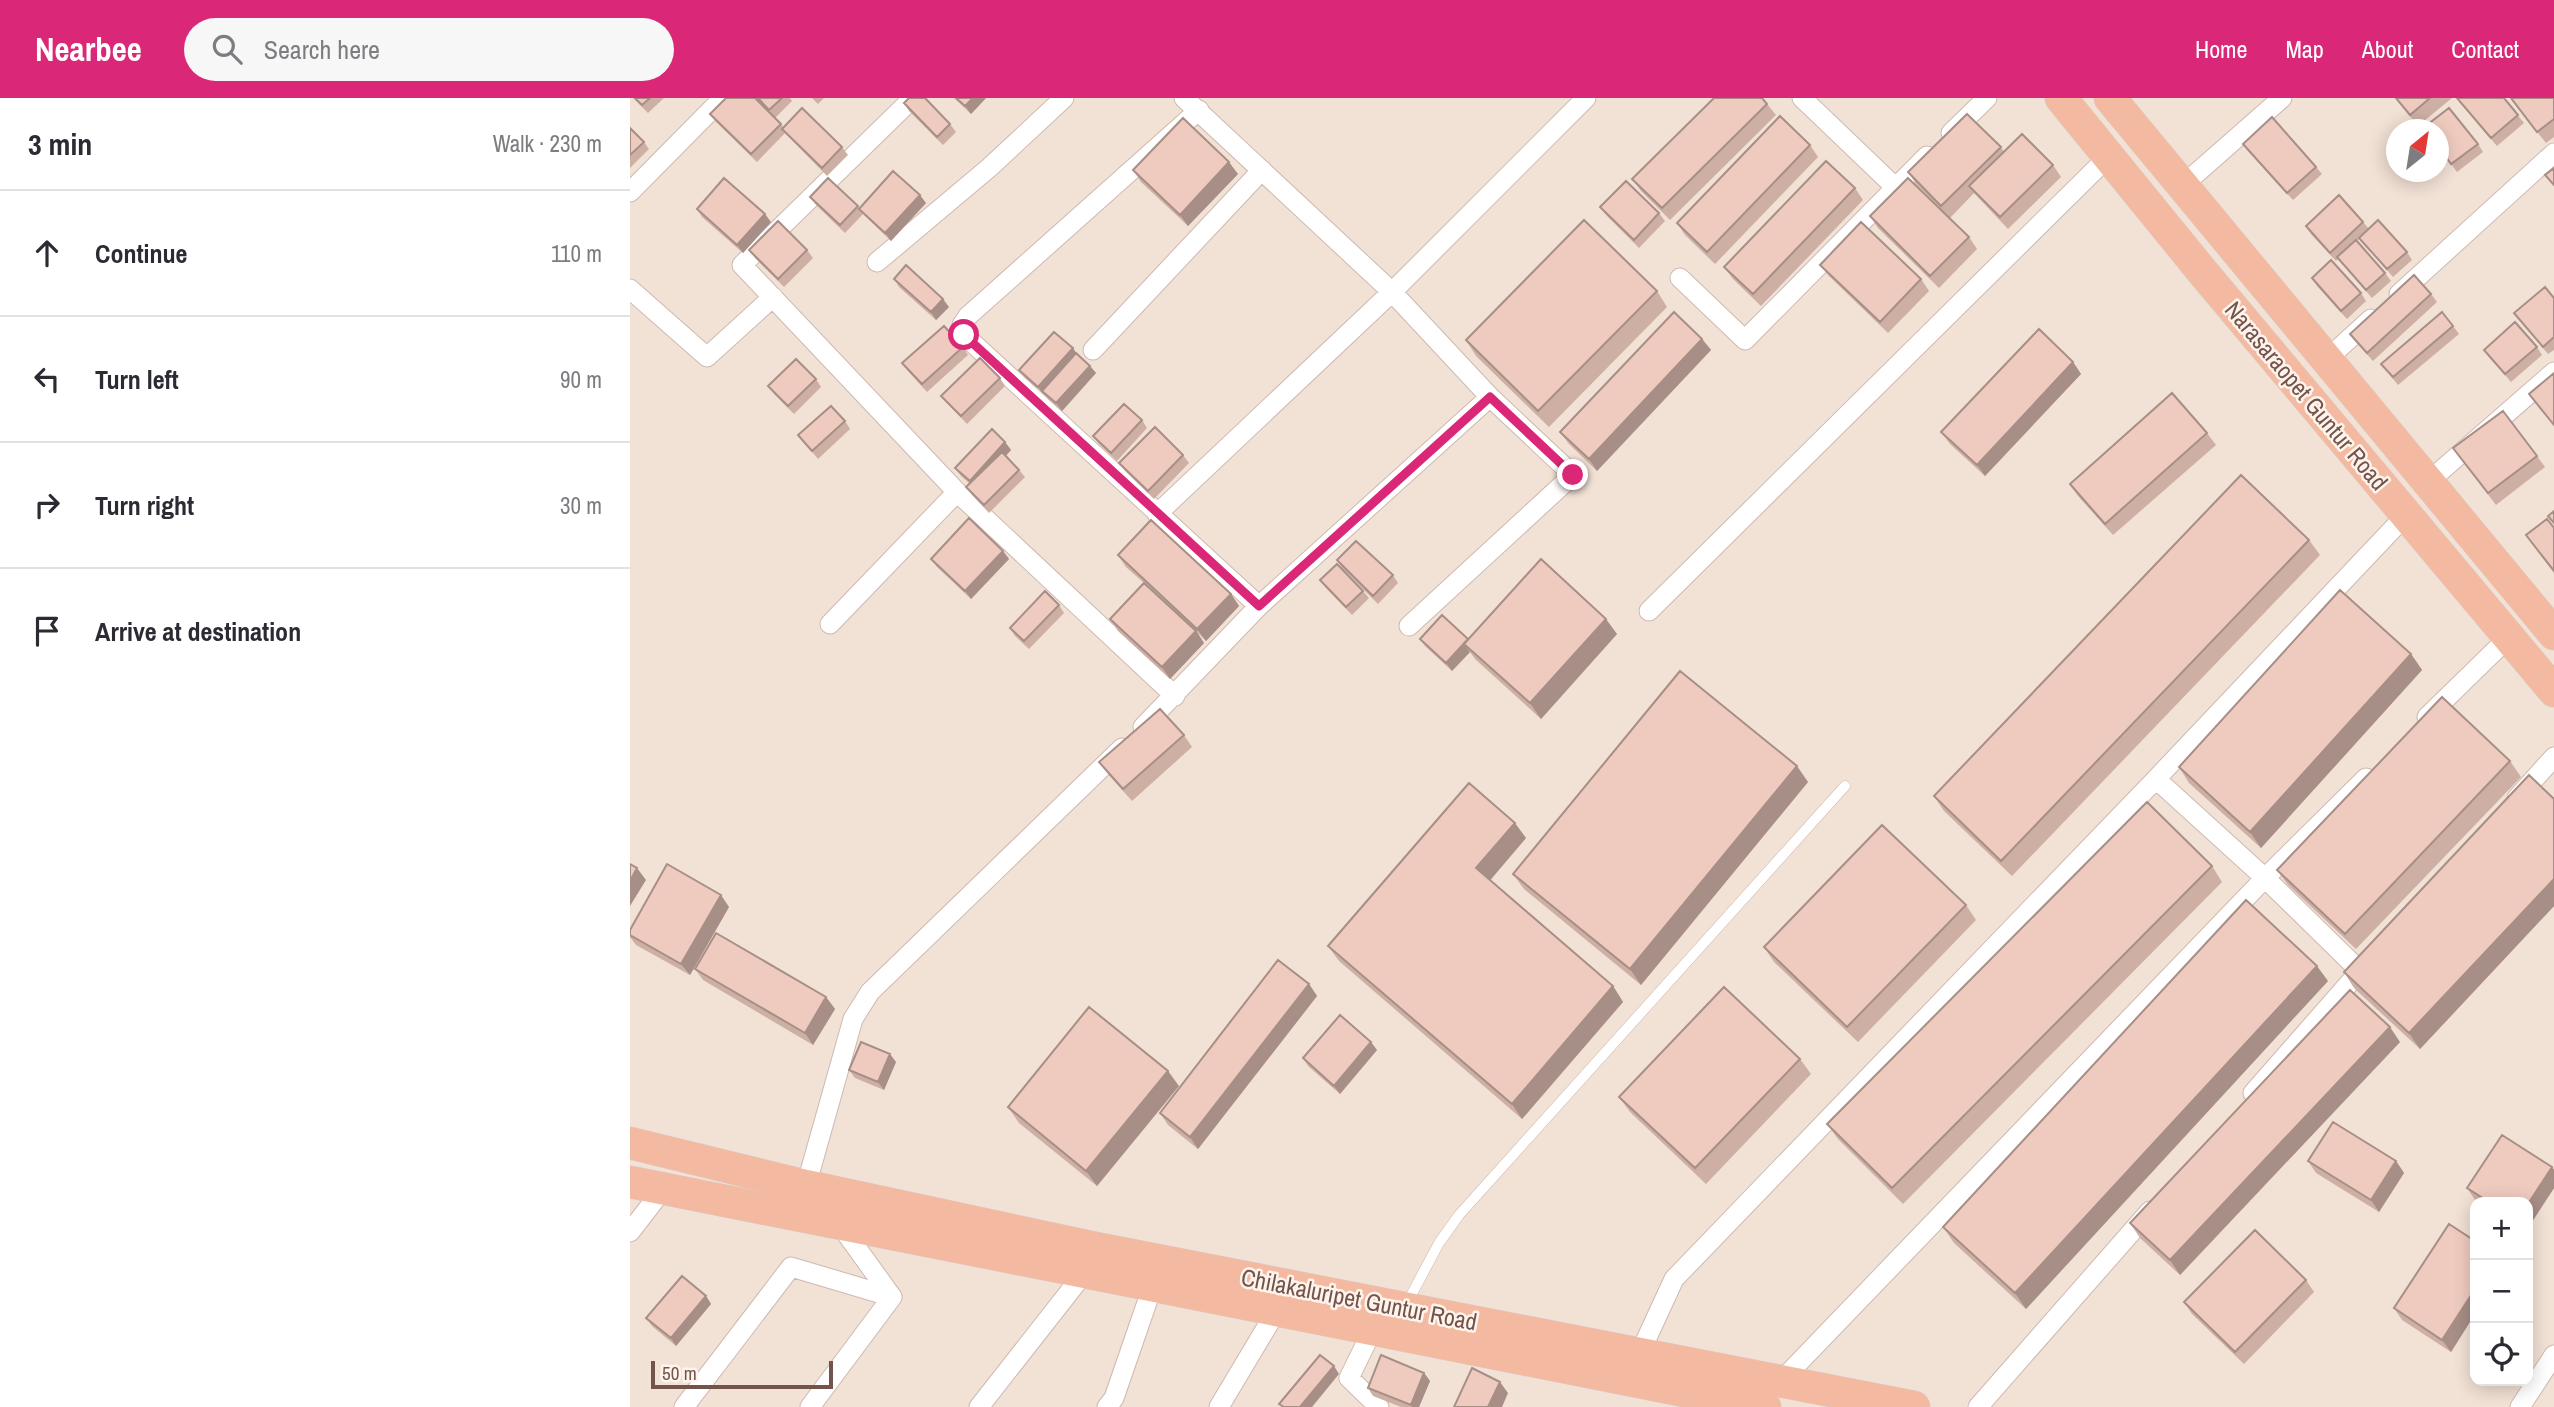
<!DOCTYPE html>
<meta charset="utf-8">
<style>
:root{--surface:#fff;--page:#f7f7f7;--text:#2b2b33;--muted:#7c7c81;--line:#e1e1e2;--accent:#db2777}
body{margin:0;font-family:"Archivo Narrow",sans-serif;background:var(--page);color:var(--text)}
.controls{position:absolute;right:21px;bottom:21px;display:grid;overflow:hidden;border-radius:14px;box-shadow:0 4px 18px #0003}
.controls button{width:63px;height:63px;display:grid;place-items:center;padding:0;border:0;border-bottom:2px solid var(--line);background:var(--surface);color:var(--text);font:35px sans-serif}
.compass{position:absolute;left:1756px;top:21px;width:63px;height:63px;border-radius:50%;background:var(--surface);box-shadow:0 4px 18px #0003;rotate:30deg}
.scale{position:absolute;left:21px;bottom:18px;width:182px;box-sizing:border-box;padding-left:7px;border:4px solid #73544c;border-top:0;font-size:19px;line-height:24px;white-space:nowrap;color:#73544c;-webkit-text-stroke:5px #fef4ec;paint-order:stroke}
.stop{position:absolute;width:21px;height:21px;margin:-16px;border:5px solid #db2777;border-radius:50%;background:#fff}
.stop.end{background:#db2777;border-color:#fff;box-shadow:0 2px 7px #0008}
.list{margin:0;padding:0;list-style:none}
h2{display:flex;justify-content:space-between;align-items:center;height:91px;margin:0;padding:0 28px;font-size:30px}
h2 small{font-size:23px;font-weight:400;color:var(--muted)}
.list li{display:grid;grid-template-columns:46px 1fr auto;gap:21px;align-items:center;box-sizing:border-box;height:126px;padding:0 28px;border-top:2px solid var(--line)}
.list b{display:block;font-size:26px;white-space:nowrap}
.list em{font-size:23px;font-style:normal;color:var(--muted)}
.icon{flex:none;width:38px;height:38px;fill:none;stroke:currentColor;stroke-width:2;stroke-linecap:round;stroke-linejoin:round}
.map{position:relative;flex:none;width:1924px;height:1309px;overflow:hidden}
header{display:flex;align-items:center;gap:42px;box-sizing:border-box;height:98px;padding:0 35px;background:var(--accent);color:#fff}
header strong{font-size:33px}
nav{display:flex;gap:38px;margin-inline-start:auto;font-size:24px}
.search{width:490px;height:63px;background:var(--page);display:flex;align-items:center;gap:18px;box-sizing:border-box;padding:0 24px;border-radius:38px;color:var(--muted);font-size:26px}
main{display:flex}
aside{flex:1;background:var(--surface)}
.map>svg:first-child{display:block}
.residential{fill:#f2e1d5;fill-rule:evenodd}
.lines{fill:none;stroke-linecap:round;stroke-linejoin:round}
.service-casing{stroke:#ceb9b0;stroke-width:11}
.minor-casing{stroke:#ceb9b0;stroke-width:21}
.trunk-casing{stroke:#d8cfcd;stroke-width:33}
.service{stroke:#fff;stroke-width:10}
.minor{stroke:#fff;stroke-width:19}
.trunk{stroke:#f4baa1;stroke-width:32}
.wall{fill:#ceafa4}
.shaded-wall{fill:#a78e86}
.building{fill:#efcbbf;stroke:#a78e86;stroke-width:2}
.route{stroke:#db2777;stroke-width:9}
.labels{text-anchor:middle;stroke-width:5;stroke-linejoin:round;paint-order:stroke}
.street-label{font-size:24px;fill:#73544c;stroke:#fef4ec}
</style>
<header>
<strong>Nearbee</strong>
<div class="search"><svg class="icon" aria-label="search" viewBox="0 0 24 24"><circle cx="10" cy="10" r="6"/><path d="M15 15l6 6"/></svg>Search here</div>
<nav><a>Home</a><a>Map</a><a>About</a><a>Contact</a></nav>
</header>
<main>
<aside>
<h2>3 min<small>Walk · 230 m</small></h2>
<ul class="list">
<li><svg class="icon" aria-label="ahead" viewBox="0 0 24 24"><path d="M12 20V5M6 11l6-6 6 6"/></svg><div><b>Continue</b></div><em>110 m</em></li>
<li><svg class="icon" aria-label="left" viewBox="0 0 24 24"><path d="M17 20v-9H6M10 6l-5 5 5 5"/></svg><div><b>Turn left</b></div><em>90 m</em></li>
<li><svg class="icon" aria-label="right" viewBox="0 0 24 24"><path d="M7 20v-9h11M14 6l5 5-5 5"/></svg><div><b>Turn right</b></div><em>30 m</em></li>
<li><svg class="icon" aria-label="arrive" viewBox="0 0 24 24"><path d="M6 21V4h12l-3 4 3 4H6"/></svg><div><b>Arrive at destination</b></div></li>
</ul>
</aside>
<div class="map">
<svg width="1924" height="1309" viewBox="0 0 1924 1309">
<rect width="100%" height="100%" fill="#fbf0e6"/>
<path class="residential" d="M0 0H1924V1309H0ZM1766 32H1808V74H1766ZM1845 1104H1898V1283H1845Z"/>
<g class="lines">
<g class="service-casing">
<path id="service" d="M777 1205 809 1145 829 1117 1215 688"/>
</g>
<g class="minor-casing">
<path id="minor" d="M283 0 112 167 327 394 545 598
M554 0 762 194 860 299 943 377 779 528
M1172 0 1265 89
M569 12 338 218 332 227 334 237 629 508
M1321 35 1357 0
M1553 87 1652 0
M0 94 93 0
M247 164 360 69 434 0
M1050 180 1115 242 1297 58
M0 191 77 259 143 199
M1769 196 1924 55
M463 252 632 72
M1696 262 1741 221
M1798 384 1924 274
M527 416 762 194 956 0
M1019 513 1478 59
M200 526 327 394
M1797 619 1879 539
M513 629 629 508 860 299
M1526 681 1635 780 1730 873
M1887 700 1924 659
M1623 995 1737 865
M176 1088 223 921 240 894 492 650
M0 1134 34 1090
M743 1231 719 1280 749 1309
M1007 1266 1009 1257 1044 1181 1526 681 1776 417
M1152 1282 1635 780 1736 680
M54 1309 161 1169 262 1199
M180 1309 262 1199 208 1124
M349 1309 455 1174
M477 1309 484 1300 523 1187
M589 1309 647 1212
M1348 1309 1520 1113
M1890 1309 1924 1257"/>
</g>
<g class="trunk-casing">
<path id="trunk" d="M1431 0 1571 172 1924 593
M1480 0 1924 536
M0 1045 176 1088 470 1151 1284 1309
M0 1084 1135 1309"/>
</g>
<use href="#service" class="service"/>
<use href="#minor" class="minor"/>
<use href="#trunk" class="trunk"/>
</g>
<path class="wall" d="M3 0H34L18 15Z
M126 0H160L162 3 145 20Z
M182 0H194L188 6Z
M324 0H356L341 16Z
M1765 0H1822L1788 28Z
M1826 0H1874L1894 25 1867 48Z
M1880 0H1924V39L1916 45Z
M274 5 320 26 326 34 313 47 279 13Z
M1137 6 1146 17 1040 122 1011 93 1002 81Z
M80 16 151 26 154 30 212 49 218 57 197 78 155 35 127 64 86 24Z
M0 30 14 44 19 51 0 70Z
M1809 32 1848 46 1853 54 1827 74 1809 50Z
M1613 46 1686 69 1692 76 1663 102 1618 53Z
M1180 47 1188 59 1085 166 1055 137 1047 125Z
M1371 49 1374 54 1423 67 1431 79 1378 131 1344 95 1320 120 1286 86 1278 74Z
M503 72 608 76 558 128 511 84Z
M1225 90 1233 102 1131 208 1103 181 1094 169Z
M180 99 228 108 229 110 296 105 261 143 233 116 215 135 186 107Z
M970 109 1029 115 1035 123 1009 150 976 117Z
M67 111 141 124 113 155 72 119Z
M1240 118 1339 139 1347 151 1309 190 1248 130Z
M1733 124 1739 131 1777 154 1782 162 1763 179 1730 140 1727 143 1755 175 1761 183 1742 200 1708 161 1706 163 1681 136 1676 128Z
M119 152H177L183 160 154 189 125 160Z
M1190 167 1291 181 1299 193 1258 235 1199 178Z
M1682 180 1731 195 1736 203 1717 221 1687 188Z
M264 181 319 209 306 222 269 189Z
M1027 193 1037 209 919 329 846 258 836 242Z
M1801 196 1807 204 1743 263 1726 244 1720 236Z
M1924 200V252L1918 256 1884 215Z
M1823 228 1829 236 1768 287 1751 266Z
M1072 241 1081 252 967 373 939 346 930 334Z
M333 249 338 257 297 294 278 273 272 265Z
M1907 249 1912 257 1881 284 1854 252Z
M443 250 446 255 460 268 466 275 432 313 418 301 414 296 395 280 389 272Z
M1443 264 1451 276 1355 378 1320 346 1311 334Z
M370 280 375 288 337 326 317 305 311 298Z
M186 281 191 289 164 316 144 296 138 288Z
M512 322 517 330 487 363 469 346 463 338Z
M215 323 220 331 188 361 168 337Z
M1577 335 1586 347 1483 437 1448 398 1440 386Z
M375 344 381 352 376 358 389 372 395 379 359 415 342 397 336 389 340 386 331 378 325 370Z
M1823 350 1907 358 1915 369 1866 407Z
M553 357 559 365 524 401 495 373 489 365Z
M1679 442 1690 457 1382 778 1314 713 1304 698Z
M373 453 379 461 341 501 307 469 301 461Z
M488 457 601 496 609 508 576 543 568 535 574 545 540 581 488 533 480 521 514 485 496 469Z
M707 462 763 477 768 485 748 506 712 470Z
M690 482 733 493 739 500 722 517 696 490Z
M429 507 434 515 399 551 385 538 380 530Z
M987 536 911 621 845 561 840 554 822 573 795 548 790 541H838Z
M1781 556 1792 572 1631 750 1559 685 1549 669Z
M554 637 562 649 502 703 478 676 469 664Z
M1880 663 1891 679 1726 851 1658 787 1647 772Z
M1178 684 1011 887 894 791 883 776Z
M1924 701V808L1790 951 1724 890 1714 874Z
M896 740 860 782 983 888 993 904 892 1021 709 863 698 848Z
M1582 768 1592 784 1273 1106 1208 1041 1197 1026Z
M1336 807 1346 822 1228 944 1144 864 1134 849Z
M99 809 60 877 6 847 0 839V832Z
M65 871 196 899 205 911 183 947 73 882Z
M1698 883 1396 1211 1324 1145 1313 1129Z
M679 886 687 898 568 1051 538 1027 530 1015Z
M1770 944 1550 1177 1510 1140 1500 1125Z
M747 952 710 996 678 968 673 960Z
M1170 961 1181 976 1076 1086 1000 1014 989 999Z
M266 964 254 992 225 980 219 972Z
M549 988 467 1088 389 1025 378 1009Z
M1678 1063H1766L1774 1075 1749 1114 1686 1075Z
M1922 1069 1924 1072V1090L1898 1130V1104H1849L1845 1102 1837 1090Z
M1845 1143V1216L1821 1254 1772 1222 1764 1210Z
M1676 1182 1684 1194 1614 1266 1562 1216 1554 1204Z
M76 1198 81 1206 46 1248 22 1228 16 1220Z
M794 1275 800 1283 789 1309H771L743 1298 738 1290Z"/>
<path class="shaded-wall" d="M343 0H356L341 16 335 8Z
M599 64 608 76 558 128 550 117Z
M290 97 296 105 261 143 255 135Z
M135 116 141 124 113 155 107 147Z
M313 201 319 209 306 222 301 214Z
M1072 241 1081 252 967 373 959 361Z
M443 250 448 258 412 293 414 297 408 289Z
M1443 264 1451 276 1355 378 1347 367Z
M460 268 466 275 432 313 426 305Z
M375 344 381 352 345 391 340 383Z
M373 453 379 461 341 501 335 493Z
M601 496 609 508 576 543 567 531Z
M976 521 987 536 911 621 900 605Z
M566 533 574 545 540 581 532 569Z
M838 541 834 546 840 554 822 573 816 565Z
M1781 556 1792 572 1631 750 1620 734Z
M1167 668 1178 684 1011 887 1000 871Z
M885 725 896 740 857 786 846 770Z
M7 770 16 782 0 808V783Z
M1924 781V808L1790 951 1779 935Z
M91 797 99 809 60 877 51 866Z
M1687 868 1698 883 1396 1211 1385 1195Z
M679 886 687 898 568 1051 560 1039Z
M983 888 993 904 892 1021 882 1006Z
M196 899 205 911 183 947 175 935Z
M1760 929 1770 944 1550 1177 1540 1162Z
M741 944 747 952 710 996 704 988Z
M260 956 266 964 254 992 248 984Z
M538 973 549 988 467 1088 456 1073Z
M1766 1063 1774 1075 1749 1114 1741 1102Z
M1922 1069 1924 1072V1090L1898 1130V1106Z
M1845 1191V1216L1821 1254 1812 1242Z
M76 1198 81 1206 46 1248 41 1240Z
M704 1268 709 1276 682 1309H670Z
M794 1275 800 1283 789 1309H782L781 1307Z
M870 1284 878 1295 872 1309H858Z"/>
<path class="building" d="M5 0H20L12 7Z
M96 0H125L151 26 121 56 80 16Z
M128 0H152L139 12Z
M279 0H295L320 26 307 39 274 5Z
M326 0H343L335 8Z
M1084 0H1132L1137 6 1032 110 1002 81Z
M1766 0H1800L1780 17Z
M1827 0H1874L1888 17 1861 40Z
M1881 0H1924V21L1907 34Z
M172 10 212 49 192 70 152 31Z
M1819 10 1848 46 1821 66 1809 49V32H1794L1793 30Z
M1337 16 1371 49 1311 108 1278 74Z
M1150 18 1180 47 1077 154 1047 125Z
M1642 19 1686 69 1657 95 1613 46Z
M553 20 599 64 550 117 503 72Z
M0 30 14 44 0 57Z
M1392 36 1423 67 1370 119 1339 88Z
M1196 63 1225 90 1123 196 1094 169Z
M1924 70V87L1915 77Z
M263 73 290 97 255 135 229 111Z
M94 80 135 116 107 147 67 111Z
M198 80 228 108 210 127 180 99Z
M1278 80 1339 139 1300 178 1240 118Z
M996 83 1029 115 1004 142 970 109Z
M1709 97 1733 124 1700 155 1676 128Z
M954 122 1027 193 908 313 836 242Z
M1748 122 1777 154 1757 171 1729 140Z
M148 123 177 152 148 181 119 152Z
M1231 124 1291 181 1250 224 1190 167Z
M1726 142 1755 175 1736 192 1707 159Z
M1701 162 1731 195 1711 213 1682 180Z
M276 167 313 201 301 214 264 181Z
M1784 177 1801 196 1737 255 1720 236Z
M1915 189 1924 200V239L1913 249 1884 215Z
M1044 214 1072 241 959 361 930 334Z
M1812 214 1823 228 1763 279 1751 266Z
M1885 224 1907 249 1875 276 1854 252Z
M314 228 333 249 292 286 272 265Z
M1409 231 1443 264 1347 367 1311 334Z
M424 234 443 250 408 289 389 272Z
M446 255 460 268 426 305 412 293Z
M350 260 370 280 331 318 311 298Z
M166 261 186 281 158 308 138 288Z
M1924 275V327L1899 296Z
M1542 295 1577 335 1475 426 1440 386Z
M494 306 512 322 481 355 463 338Z
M201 308 215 323 182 353 168 337Z
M1873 313 1907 358 1858 395 1823 350Z
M525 329 553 357 518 393 489 365Z
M362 331 375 344 340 383 325 370Z
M372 354 389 372 354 407 336 389Z
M1611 377 1679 442 1371 763 1304 698Z
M1924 413V425L1918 418Z
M339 420 373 453 335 493 301 461Z
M1917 421 1924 430V473L1896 437Z
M521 422 601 496 567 531 488 457Z
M726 443 763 477 743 498 707 462Z
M911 461 976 521 900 605 834 546Z
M707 466 733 493 716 509 690 482Z
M514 485 566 533 532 569 480 521Z
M1710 492 1781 556 1620 734 1549 669Z
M415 493 429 507 394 543 380 530Z
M812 517 838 541 816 565 790 541Z
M1050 573 1167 668 1000 871 883 776Z
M1812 599 1880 663 1715 836 1647 772Z
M530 611 554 637 493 691 469 664Z
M1899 677 1924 701V781L1779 935 1714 874Z
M839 685 885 725 846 770 983 888 882 1006 698 848Z
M1517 704 1582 768 1262 1090 1197 1026Z
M1252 727 1336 807 1217 929 1134 849Z
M0 766 7 770 0 783Z
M37 766 91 797 51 866 0 837V832Z
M1616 802 1687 868 1385 1195 1313 1129Z
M86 835 196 899 175 935 65 871Z
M648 862 679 886 560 1039 530 1015Z
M1094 889 1170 961 1065 1070 989 999Z
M1720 892 1760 929 1540 1162 1500 1125Z
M459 909 538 973 456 1073 378 1009Z
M710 917 741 944 704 988 673 960Z
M231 944 260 956 248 984 219 972Z
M1703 1024 1766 1063 1741 1102 1678 1063Z
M1872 1037 1922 1069 1898 1106V1104H1859L1837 1090Z
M1819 1126 1845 1143V1191L1812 1242 1764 1210Z
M1625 1132 1676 1182 1605 1254 1554 1204Z
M52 1178 76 1198 41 1240 16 1220Z
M690 1257 704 1268 670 1309H654L649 1306Z
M751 1257 794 1275 781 1307 738 1290Z
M842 1270 870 1284 858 1309H824Z"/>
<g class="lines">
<path class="route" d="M334 237 629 508 860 299 943 377"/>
</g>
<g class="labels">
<g class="street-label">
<text transform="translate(1676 298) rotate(50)" y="8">Narasaraopet Guntur Road</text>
<text transform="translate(729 1202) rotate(11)" y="8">Chilakaluripet Guntur Road</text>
</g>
</g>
</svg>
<div class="controls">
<button>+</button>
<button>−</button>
<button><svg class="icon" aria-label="locate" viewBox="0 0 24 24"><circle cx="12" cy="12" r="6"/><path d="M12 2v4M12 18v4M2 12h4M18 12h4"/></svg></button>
</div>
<svg class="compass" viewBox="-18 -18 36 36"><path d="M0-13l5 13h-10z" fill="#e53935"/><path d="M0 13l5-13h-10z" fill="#7c7c81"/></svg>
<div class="scale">50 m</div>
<div class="stop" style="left:334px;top:237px"></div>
<div class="stop end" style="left:943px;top:377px"></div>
</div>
</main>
